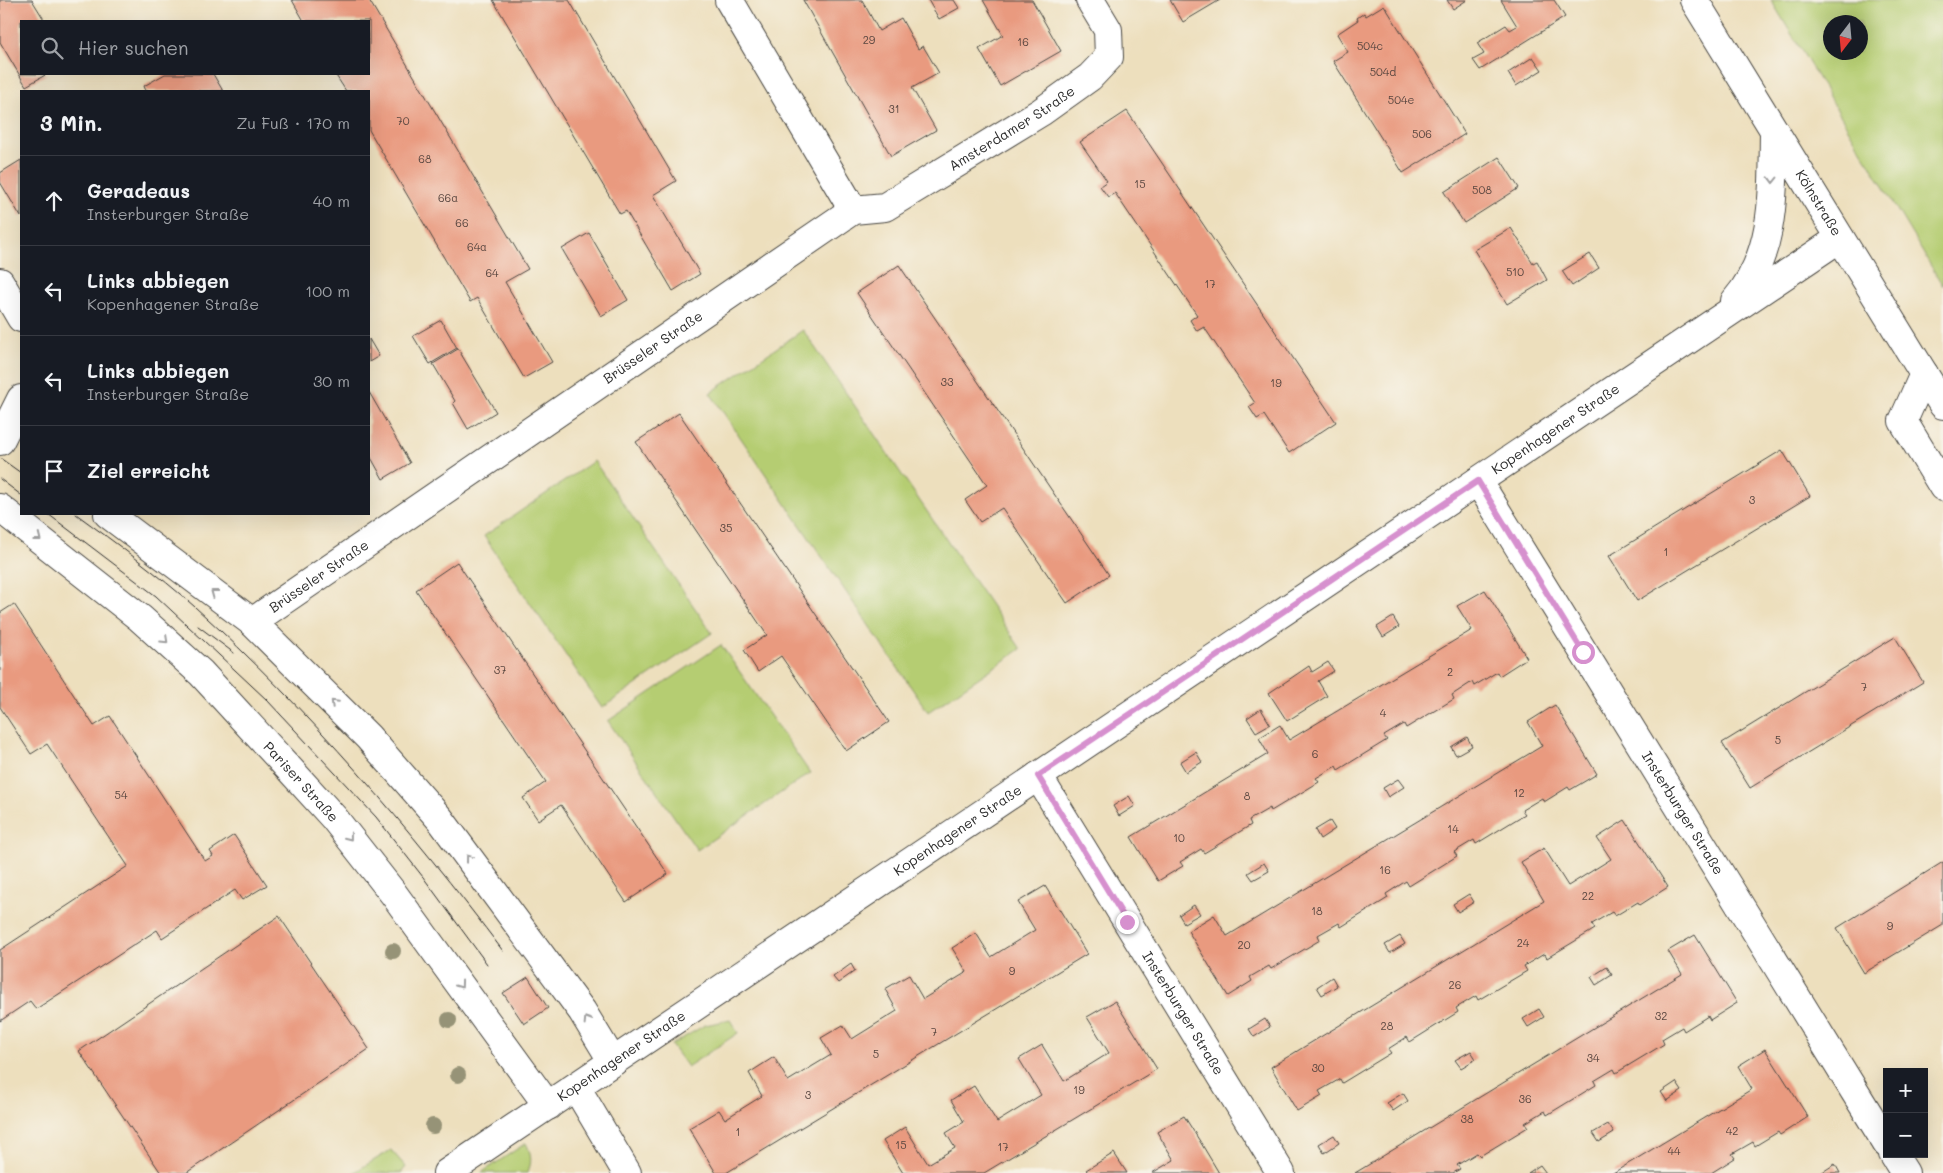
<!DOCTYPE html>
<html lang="de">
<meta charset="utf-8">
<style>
:root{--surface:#171b24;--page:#20242c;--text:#f1f3f6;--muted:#9ea1a6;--line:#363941}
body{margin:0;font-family:Mali,sans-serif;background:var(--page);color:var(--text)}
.controls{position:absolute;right:15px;bottom:15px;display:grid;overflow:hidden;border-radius:0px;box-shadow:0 5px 20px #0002}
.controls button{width:45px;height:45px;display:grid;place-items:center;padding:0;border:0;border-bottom:1px solid var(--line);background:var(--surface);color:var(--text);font:25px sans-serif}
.compass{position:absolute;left:1823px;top:15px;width:45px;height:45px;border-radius:50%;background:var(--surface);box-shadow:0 5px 20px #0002;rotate:196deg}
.stop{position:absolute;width:15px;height:15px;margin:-11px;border:4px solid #d690ce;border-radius:50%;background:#fff}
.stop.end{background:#d690ce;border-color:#fff;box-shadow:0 1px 5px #0008}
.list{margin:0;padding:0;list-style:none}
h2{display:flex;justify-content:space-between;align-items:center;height:65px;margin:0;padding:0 20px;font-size:21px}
h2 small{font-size:16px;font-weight:400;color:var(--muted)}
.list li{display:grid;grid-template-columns:32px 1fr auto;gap:15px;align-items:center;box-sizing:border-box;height:90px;padding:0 20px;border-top:1px solid var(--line)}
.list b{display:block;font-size:19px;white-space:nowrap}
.list p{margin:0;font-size:16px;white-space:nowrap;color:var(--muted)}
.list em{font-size:16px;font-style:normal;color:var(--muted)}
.icon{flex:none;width:28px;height:28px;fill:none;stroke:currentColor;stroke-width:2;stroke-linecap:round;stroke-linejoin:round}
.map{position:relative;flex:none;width:1943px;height:1173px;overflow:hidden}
.search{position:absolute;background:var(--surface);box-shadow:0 5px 20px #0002;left:20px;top:20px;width:350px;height:55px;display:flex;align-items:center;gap:12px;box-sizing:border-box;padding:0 18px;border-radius:0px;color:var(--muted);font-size:19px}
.panel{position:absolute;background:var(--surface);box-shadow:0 5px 20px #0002;left:20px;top:90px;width:350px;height:425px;border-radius:0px}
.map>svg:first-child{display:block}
.green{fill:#b5cd72;stroke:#707c4e;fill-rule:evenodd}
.building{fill:#e99a7f}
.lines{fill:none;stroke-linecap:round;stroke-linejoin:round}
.minor-casing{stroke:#484641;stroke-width:30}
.major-casing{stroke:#484641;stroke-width:30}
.minor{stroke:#fff;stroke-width:28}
.major{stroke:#fff;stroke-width:28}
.tram{stroke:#2b2b2b;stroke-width:1}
.tree{fill:#969377}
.oneway{stroke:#a0a0a0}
.route{stroke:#d690ce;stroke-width:6}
.labels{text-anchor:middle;stroke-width:4;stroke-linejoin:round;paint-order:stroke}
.number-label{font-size:11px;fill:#5a4740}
.street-label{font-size:14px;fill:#2b2b2b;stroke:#f7f3e8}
</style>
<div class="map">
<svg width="1943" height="1173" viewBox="0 0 1943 1173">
<rect width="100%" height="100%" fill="#f7f3e8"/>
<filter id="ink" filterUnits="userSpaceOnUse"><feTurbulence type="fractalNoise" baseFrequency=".02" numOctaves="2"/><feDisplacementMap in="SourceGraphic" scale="10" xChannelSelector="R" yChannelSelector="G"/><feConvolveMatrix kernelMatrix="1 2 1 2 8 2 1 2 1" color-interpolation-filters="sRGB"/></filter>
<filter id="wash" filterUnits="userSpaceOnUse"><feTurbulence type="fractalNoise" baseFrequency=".0096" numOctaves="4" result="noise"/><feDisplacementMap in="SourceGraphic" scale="20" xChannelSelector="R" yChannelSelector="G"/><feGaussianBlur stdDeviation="1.12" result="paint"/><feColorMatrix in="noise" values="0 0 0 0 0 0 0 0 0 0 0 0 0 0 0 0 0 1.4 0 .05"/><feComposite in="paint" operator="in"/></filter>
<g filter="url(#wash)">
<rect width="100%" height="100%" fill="#eddfbd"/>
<path class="green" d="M1771 0H1943V286ZM1860 22V52H1830V22Z
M803 330 1021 649 928 712 710 393Z
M594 461 712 633 602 708 484 536Z
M721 645 810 773 697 850 608 721Z
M730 1020 738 1033 687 1067 671 1045 705 1025Z
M526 1143C531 1153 533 1163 527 1173H481Z
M391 1150 406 1167 401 1173H353Z"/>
<g id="blocks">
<path class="building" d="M0 0H32L45 21H21V74H47L26 86 0 42Z
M292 0H369L528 269 505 282 552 362 524 378 477 298 470 302 369 130V91H346L335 74H369V21H304Z
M493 0H569L676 181 653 195 700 274 673 291 626 211 620 214Z
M803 0H862L879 31 901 18 918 49 923 46 939 73 912 88 936 130 891 156Z
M928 0H954L959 8 939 19Z
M983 0H1032L1061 51 1000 86 979 49 1003 35Z
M1170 0H1220L1183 22Z
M1447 0H1467L1453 9Z
M1501 0H1554L1565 17 1480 70 1473 60 1484 54 1477 43 1506 25 1510 30 1517 26Z
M1384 5 1465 134 1403 173 1333 61 1348 52 1337 34 1358 20 1357 18 1364 13 1366 16Z
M1533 57 1542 70 1516 86 1508 73Z
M165 74H213L223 91H146L144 86Z
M1127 111 1336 422 1289 453 1264 415 1257 419 1249 407 1255 403 1204 327 1197 331 1190 320 1197 315 1115 193 1108 197 1100 186 1107 181 1080 142Z
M1499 157 1519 188 1464 223 1444 192Z
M21 160V217L0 182V173Z
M1511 228 1533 263 1537 261 1547 280 1507 304 1474 250Z
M589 233 628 300 601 316 562 249Z
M1590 254 1599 268 1572 286 1562 271Z
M899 265 1109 575 1067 603 1002 508 980 522 965 500 987 485 857 293Z
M441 320 457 348 430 364 413 336Z
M369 339 379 356 369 362Z
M458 349 496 412 468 429 453 403 455 401 433 364Z
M369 392 410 463 383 479 369 454Z
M679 413 889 722 846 751 781 656 758 672 744 650 767 635 636 442Z
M1782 450 1810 496 1637 601 1609 556Z
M457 562 668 874 626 902 561 805 538 820 523 798 546 782 416 590Z
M1485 590 1527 658 1499 676 1497 672 1474 686 1472 682 1452 695 1454 699 1406 728 1404 724 1384 736 1387 740 1338 770 1336 766 1316 778 1319 782 1271 811 1270 808 1249 820 1251 825 1204 853 1201 849 1180 862 1183 866 1158 881 1131 837 1268 754 1259 738 1280 725 1289 740 1472 630 1457 606Z
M14 604 94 726 110 716 205 861 213 856 210 851 234 835 267 885 242 900 235 890 162 938 157 930 36 1009 30 1001 0 1021V950L128 866 47 744 31 754 0 707V613Z
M1393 617 1399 627 1383 637 1377 627Z
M1895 637 1923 682 1750 788 1722 743Z
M1328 662 1334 671 1318 681 1327 696 1287 721 1269 693 1309 666 1312 672Z
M1555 705 1597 774 1570 790 1568 787 1544 802 1542 798 1522 810 1525 814 1476 844 1474 840 1454 852 1457 856 1409 886 1406 881 1386 894 1388 898 1341 927 1339 923 1318 935 1320 940 1271 969 1269 966 1250 977 1252 981 1228 996 1188 931 1214 915 1227 936 1542 746 1528 722Z
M1261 709 1270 724 1256 732 1247 718Z
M1467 737 1472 746 1456 755 1451 747Z
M1196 752 1202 762 1186 772 1180 762Z
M1398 779 1404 787 1388 797 1383 788Z
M1129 796 1135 806 1119 816 1113 806Z
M1625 820 1668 887 1640 905 1638 902 1615 916 1612 912 1592 924 1595 929 1547 958 1544 954 1524 966 1527 971 1478 1000 1476 996 1456 1008 1458 1012 1410 1042 1407 1037 1388 1049 1391 1053 1342 1083 1340 1079 1319 1091 1322 1096 1297 1111 1271 1067 1544 901 1521 862 1544 848 1568 886 1611 859 1597 838Z
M1330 821 1335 829 1320 839 1315 830Z
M1943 862V925L1864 973 1837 928Z
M1264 863 1269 871 1253 880 1248 873Z
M1045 886 1087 954 726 1173H716L689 1128 719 1110 725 1119 762 1096 749 1073 774 1057 788 1081 831 1055 821 1038 843 1025 852 1039 897 1011 885 989 909 975 923 999 967 972 952 948 976 933 991 957 1035 930 1018 902Z
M1469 894 1474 902 1458 912 1453 904Z
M1194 905 1200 914 1184 923 1179 915Z
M279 916 369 1049 186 1173H161L79 1051Z
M1695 935 1737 1003 1710 1020 1708 1016 1684 1031 1682 1027 1662 1039 1664 1044 1616 1073 1614 1069 1594 1081 1596 1085 1547 1115 1545 1111 1525 1123 1528 1127 1480 1156 1477 1153 1457 1165 1460 1169 1453 1173H1355L1682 974 1668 951Z
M1400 936 1405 944 1390 953 1385 945Z
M851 964 855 971 838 983 833 977Z
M1607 967 1612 975 1596 985 1591 977Z
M528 977 548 1008 524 1024 503 993Z
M1332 977 1337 986 1322 995 1317 987Z
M1115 1001 1157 1069 984 1173H903L883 1141 905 1127 928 1164 955 1148 946 1133 964 1122 951 1100 974 1086 997 1122 1041 1095 1019 1059 1042 1045 1064 1081 1109 1053 1087 1017Z
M1539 1009 1544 1017 1528 1027 1523 1019Z
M1265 1019 1270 1027 1254 1037 1249 1029Z
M1765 1049 1808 1117 1780 1135 1778 1132 1755 1146 1753 1142 1732 1154 1735 1158 1711 1173H1613L1752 1089 1738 1066Z
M1471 1051 1476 1059 1461 1068 1455 1060Z
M1676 1082 1682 1091 1667 1101 1661 1092Z
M1403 1093 1408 1101 1393 1111 1387 1103Z
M1184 1116 1201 1143 1219 1173H1152L1174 1160 1157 1132Z
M1608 1124 1614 1133 1599 1142 1593 1133Z
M1334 1135 1339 1143 1324 1153 1319 1144Z
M1114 1153 1127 1173H1089L1086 1170Z
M1835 1164 1840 1173H1821Z
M1540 1165 1546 1173H1528Z"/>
</g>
</g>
<g filter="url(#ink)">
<use href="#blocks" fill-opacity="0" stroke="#484641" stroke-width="1"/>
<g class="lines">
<g class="minor-casing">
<g id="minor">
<path d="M729 0 853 210"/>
<path d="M0 282 21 318"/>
<path d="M1735 301C1776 254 1773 190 1774 131"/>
<path d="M1924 374 1903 421 1943 487"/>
<path d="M0 441 21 399"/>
<path id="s1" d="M1478 481 1887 1144"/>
<path id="s2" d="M0 508 140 618 201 673 294 774 334 818 393 893 548 1106"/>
<path d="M108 514 252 622 368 737 440 819 582 1011 613 1062"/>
<path id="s3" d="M252 622 853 210 885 207 1041 112 1090 77 1109 57 1108 30 1090 0"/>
<path id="s4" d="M1038 776 1281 1173"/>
<path d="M576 1087 627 1173"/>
<path d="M1893 1154 1905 1173"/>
<path id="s5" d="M447 1173 1840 238"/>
</g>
</g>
<g class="major-casing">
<g id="major">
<path id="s6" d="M1694 0 1943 405"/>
</g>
</g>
<use href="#minor" class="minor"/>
<use href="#major" class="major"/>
<path class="tram" d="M0 458 21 473
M0 479 21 495
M48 514 156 596 267 700 376 817 423 877 487 964
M76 514C117 544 158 574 195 607 310 711 410 828 503 951
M198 626 234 653"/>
</g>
<g class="tree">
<circle cx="393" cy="951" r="8"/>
<circle cx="449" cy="1020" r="8"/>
<circle cx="458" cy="1075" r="8"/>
<circle cx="433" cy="1126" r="8"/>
</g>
<defs><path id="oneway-chevron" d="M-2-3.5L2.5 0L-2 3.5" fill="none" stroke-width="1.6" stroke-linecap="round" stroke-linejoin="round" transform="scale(1.25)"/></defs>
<g class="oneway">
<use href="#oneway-chevron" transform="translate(1773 180) rotate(91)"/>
<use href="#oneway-chevron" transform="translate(38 538) rotate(38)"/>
<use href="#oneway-chevron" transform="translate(214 593) rotate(-143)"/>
<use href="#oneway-chevron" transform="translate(165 640) rotate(43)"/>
<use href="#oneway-chevron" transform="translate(334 703) rotate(-135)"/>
<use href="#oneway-chevron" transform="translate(349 837) rotate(52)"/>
<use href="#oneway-chevron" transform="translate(469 858) rotate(-127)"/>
<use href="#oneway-chevron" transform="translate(460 985) rotate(54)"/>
<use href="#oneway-chevron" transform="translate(587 1020) rotate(-122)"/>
</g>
</g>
<g class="lines" filter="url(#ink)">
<path class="route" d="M1127 922 1038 776 1478 481 1583 652"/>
</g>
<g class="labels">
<g class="number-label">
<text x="869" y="44">29</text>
<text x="1023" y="46">16</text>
<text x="1370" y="50">504c</text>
<text x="1383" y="76">504d</text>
<text x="1401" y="104">504e</text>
<text x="894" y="113">31</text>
<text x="403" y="125">70</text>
<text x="1422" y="138">506</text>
<text x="425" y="163">68</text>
<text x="1140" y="188">15</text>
<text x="1482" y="194">508</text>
<text x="448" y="202">66a</text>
<text x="462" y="227">66</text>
<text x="477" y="251">64a</text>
<text x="1515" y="276">510</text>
<text x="492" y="277">64</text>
<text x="1210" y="288">17</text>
<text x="947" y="386">33</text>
<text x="1276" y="387">19</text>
<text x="1752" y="504">3</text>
<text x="726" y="532">35</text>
<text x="1666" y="556">1</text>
<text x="500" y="674">37</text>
<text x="1450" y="676">2</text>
<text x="1864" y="691">7</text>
<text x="1383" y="717">4</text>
<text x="1778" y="744">5</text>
<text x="1315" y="758">6</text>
<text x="1519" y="797">12</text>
<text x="121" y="799">54</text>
<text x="1247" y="800">8</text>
<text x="1453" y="833">14</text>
<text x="1179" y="842">10</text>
<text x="1385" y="874">16</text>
<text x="1588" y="900">22</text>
<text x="1317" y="915">18</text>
<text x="1890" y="930">9</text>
<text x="1523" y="947">24</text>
<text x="1244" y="949">20</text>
<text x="1012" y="975">9</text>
<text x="1455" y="989">26</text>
<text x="1661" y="1020">32</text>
<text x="1387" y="1030">28</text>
<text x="934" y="1036">7</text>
<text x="876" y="1058">5</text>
<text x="1593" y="1062">34</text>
<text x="1318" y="1072">30</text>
<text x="1079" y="1094">19</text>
<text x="808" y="1099">3</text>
<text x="1525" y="1103">36</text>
<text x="1467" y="1123">38</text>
<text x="1732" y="1135">42</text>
<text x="738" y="1136">1</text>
<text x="901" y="1149">15</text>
<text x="1003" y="1151">17</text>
<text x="1674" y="1155">44</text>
</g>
<g class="street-label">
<text dy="5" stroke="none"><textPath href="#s3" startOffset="910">Amsterdamer Straße</textPath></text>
<text dy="5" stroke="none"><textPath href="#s6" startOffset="238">Kölnstraße</textPath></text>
<text dy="5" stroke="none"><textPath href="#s3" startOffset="486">Brüsseler Straße</textPath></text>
<text dy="5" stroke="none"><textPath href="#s5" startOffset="1335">Kopenhagener Straße</textPath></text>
<text dy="5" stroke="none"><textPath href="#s3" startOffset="81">Brüsseler Straße</textPath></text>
<text dy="5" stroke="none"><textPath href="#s2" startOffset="408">Pariser Straße</textPath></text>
<text dy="5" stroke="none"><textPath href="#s1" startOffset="390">Insterburger Straße</textPath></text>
<text dy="5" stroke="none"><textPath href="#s5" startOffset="615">Kopenhagener Straße</textPath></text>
<text dy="5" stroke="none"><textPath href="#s4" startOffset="278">Insterburger Straße</textPath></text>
<text dy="5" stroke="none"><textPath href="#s5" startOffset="210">Kopenhagener Straße</textPath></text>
</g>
</g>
</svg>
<div class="controls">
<button>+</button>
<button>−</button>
</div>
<svg class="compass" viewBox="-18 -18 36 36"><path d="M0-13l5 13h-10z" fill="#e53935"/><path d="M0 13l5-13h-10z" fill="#9ea1a6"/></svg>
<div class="stop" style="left:1583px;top:652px"></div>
<div class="stop end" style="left:1127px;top:922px"></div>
<div class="search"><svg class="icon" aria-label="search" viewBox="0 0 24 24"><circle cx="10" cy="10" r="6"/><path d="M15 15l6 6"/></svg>Hier suchen</div>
<section class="panel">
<h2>3 Min.<small>Zu Fuß · 170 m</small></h2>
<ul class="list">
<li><svg class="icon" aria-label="ahead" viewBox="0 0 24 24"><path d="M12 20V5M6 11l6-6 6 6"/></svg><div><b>Geradeaus</b><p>Insterburger Straße</p></div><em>40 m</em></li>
<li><svg class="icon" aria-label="left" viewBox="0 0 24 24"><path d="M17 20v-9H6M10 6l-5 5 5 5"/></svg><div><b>Links abbiegen</b><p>Kopenhagener Straße</p></div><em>100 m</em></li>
<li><svg class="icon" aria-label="left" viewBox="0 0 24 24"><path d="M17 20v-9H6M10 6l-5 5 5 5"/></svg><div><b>Links abbiegen</b><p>Insterburger Straße</p></div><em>30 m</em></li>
<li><svg class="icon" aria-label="arrive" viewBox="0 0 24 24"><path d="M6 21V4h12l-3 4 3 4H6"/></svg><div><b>Ziel erreicht</b></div></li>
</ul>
</section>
</div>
